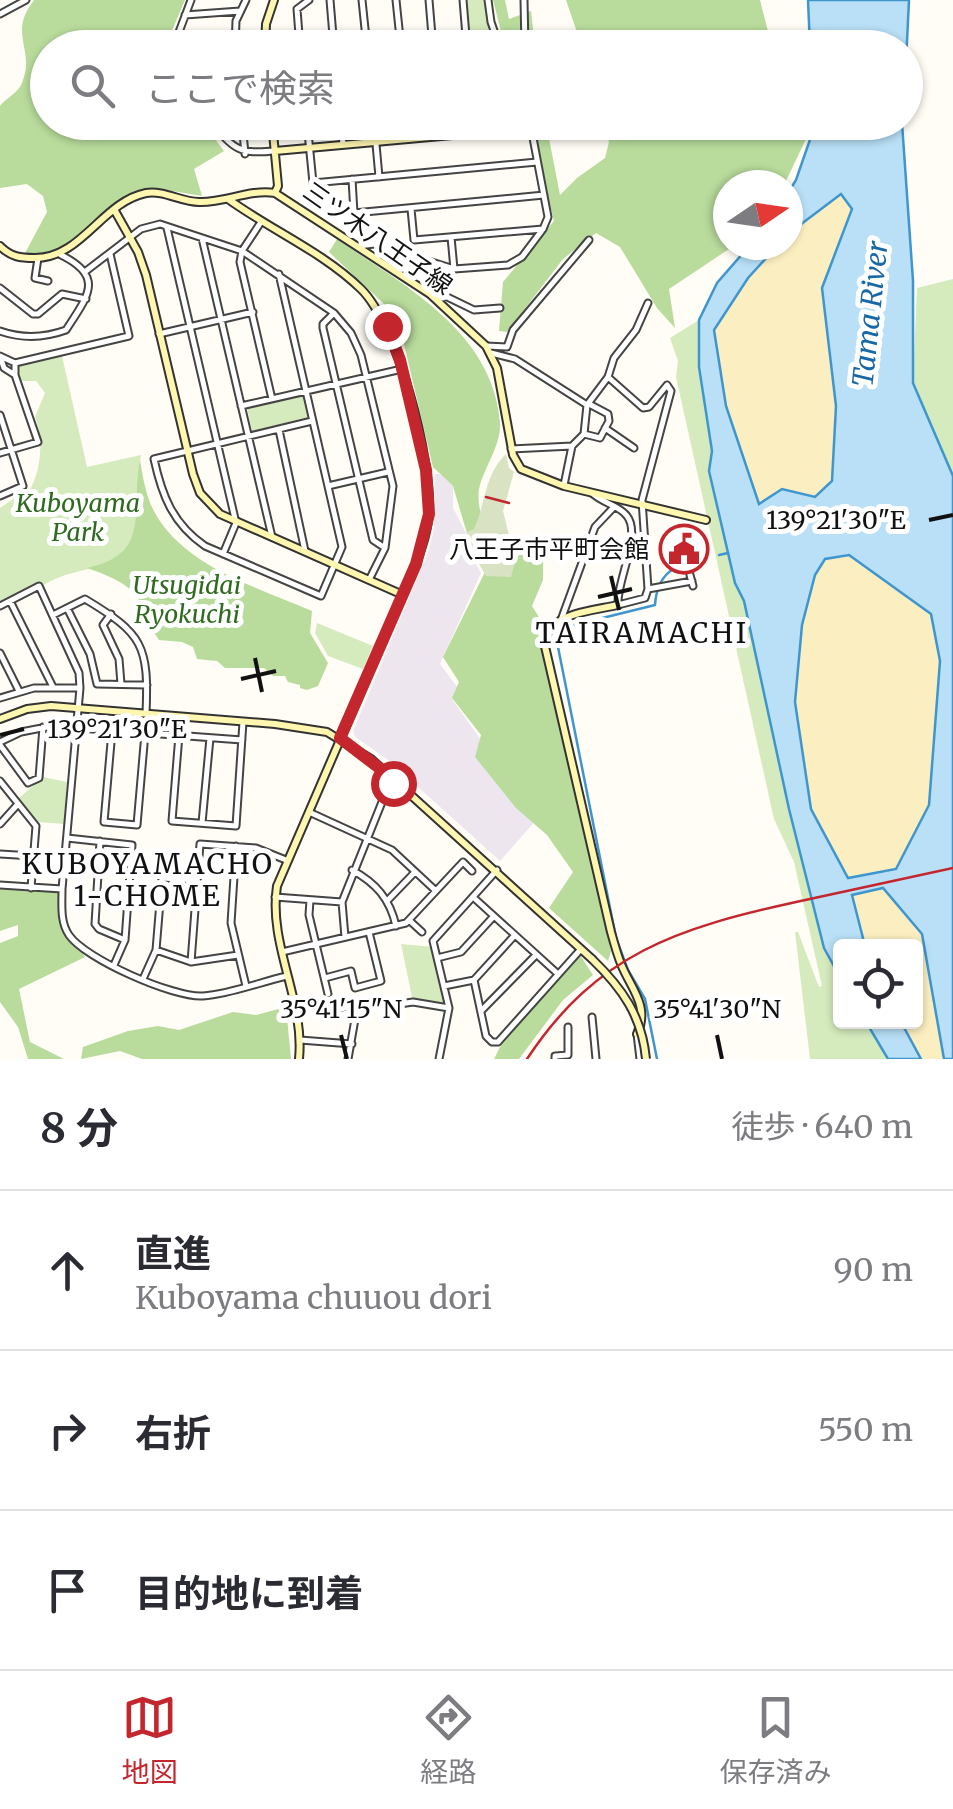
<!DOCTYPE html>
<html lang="ja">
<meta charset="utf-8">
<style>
:root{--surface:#fff;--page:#f7f7f7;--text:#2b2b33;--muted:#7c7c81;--line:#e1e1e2;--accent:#c4262e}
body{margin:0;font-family:Merriweather,"Noto Sans JP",serif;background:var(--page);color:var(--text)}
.controls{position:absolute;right:30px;bottom:30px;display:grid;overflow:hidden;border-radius:10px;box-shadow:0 2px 8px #0004}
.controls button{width:90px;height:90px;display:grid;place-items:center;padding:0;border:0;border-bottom:2px solid var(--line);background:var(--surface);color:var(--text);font:50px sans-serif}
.compass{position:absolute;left:713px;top:170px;width:90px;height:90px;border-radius:50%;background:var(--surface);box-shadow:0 2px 8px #0004;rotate:77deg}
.stop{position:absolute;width:30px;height:30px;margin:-22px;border:8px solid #c4262e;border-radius:50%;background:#fff}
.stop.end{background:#c4262e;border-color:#fff;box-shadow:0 2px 10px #0008}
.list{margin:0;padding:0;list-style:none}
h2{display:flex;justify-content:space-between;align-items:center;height:130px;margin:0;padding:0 40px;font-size:42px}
h2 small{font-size:32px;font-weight:400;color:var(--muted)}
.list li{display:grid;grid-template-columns:65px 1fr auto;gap:30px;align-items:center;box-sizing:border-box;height:160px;padding:0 40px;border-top:2px solid var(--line)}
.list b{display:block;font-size:38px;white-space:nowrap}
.list p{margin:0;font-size:32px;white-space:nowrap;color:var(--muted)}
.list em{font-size:32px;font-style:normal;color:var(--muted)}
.icon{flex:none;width:55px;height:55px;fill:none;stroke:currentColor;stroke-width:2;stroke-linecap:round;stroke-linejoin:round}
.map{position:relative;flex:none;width:953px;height:1059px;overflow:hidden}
.search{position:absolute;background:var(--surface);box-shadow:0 2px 8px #0004;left:30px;right:30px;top:30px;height:110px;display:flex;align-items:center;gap:25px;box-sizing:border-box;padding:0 35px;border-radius:55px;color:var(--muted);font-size:38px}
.sheet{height:610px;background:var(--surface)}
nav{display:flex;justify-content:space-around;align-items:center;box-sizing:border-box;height:140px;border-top:2px solid var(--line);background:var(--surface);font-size:28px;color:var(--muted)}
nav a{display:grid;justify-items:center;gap:5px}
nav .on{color:var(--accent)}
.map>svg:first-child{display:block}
.industrial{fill:#eee6ef}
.green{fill:#d5ebbd}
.forest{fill:#b9dc9c}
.sand{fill:#fbeec1}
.cemetery{fill:#d9e3c4}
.water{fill:#b9e0f7;stroke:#3f96cf;stroke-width:2.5;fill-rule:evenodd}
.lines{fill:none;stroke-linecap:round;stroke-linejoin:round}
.stream{stroke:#3f96cf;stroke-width:2.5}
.street-casing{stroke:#444;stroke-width:9}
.secondary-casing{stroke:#333;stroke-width:10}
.street{stroke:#fff;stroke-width:5}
.secondary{stroke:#fff6b0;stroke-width:6}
.rail{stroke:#c4262e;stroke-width:2.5}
.secondary-bridge-casing{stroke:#333;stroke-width:10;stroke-linecap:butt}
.secondary-bridge{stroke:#fff6b0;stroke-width:6}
.route{stroke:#c4262e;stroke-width:12}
.ticks{fill:none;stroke:#111;stroke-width:4}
.labels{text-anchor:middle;stroke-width:10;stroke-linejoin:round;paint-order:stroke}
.street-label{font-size:25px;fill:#111;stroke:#fff}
.park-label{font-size:25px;font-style:italic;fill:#2f6b1f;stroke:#fff}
.poi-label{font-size:25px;fill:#111;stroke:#fff;text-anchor:end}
.water-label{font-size:28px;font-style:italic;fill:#1768a6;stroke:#fff}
.neighbourhood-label{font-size:28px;letter-spacing:2.5px;fill:#111;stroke:#fff}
.ticks-label{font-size:25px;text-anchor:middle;fill:#111;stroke:#fff;stroke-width:10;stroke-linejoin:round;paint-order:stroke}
</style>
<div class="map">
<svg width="953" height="1059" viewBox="0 0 953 1059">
<rect width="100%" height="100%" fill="#fffdf5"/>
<path class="industrial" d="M435 474H440L453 486V508L468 537V550L481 573 440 664 458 688 452 699 537 819 500 861 387 759 355 737 353 731 428 553 434 529Z"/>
<path class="green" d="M465 0H486L490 31 497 45 470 47Z
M953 279V476L913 383 917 288Z
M699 320V367L712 451 710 471 735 583 744 601 789 809 824 948 840 977V1022H866L888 1059H810L795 932H798L819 987 822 986 794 862 774 819 676 377 678 361 670 338Z
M62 356 87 467 141 455C134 490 149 544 108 562 84 573 68 570 42 586L37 583 0 602V508L16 497 20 500C41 485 45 441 35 417L45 393 36 381H18L16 367Z
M304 393 309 417 252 431 247 407Z
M317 623 373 646 363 669 328 656 315 633Z
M43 777 67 782 64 824 39 822 19 798Z
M401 944 434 947 449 1008 413 1002Z"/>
<path class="forest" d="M34 0H185L165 47 48 48V122L203 123 224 151 194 169 202 196 161 189 132 194 57 251 24 255 47 212 43 196 27 184 0 188V106C7 97 18 93 22 83 36 49 7 35 34 0Z
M493 0H505L509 19 531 11 535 47H505Z
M566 0H760L772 47H582Z
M529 123H546L560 195 577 178 605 158 609 142 603 123H802L806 139 784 185H728V245H735L669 289 675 328 657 308 620 247 596 233 563 259 507 332 499 331 503 282 554 221Z
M337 239C404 286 493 331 500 423 501 446 484 467 479 489 477 502 481 514 484 527L468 537 453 486 433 467 400 327 383 303 329 252Z
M140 460C143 478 146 497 155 513 185 567 259 588 312 611L310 633 328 663 318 686 307 690 300 688V685L288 682 285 676H273L264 668H225L217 661 197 659 193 647 182 642 159 640C150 627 147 616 141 603 131 583 106 575 87 568 153 554 130 509 140 460Z
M534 553 543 563V580L532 606 542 622 540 642 611 951 608 961 549 908 573 872 547 835 516 808 475 757 481 735 452 698 459 682 443 657 485 572 506 569 520 554Z
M0 887 58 890 60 918 85 957 19 989 30 1042 64 1059H28L18 1027 0 1002V943L18 936V925L0 931Z
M578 952 593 975 563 1000 519 1059H494L500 1047Z
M286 1007 291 1059H142L120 1051 81 1059 83 1047 128 1031 158 1026 179 1030 233 1012 256 1015Z"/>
<path class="sand" d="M842 194 852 209 822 288 836 406 832 482 815 497 782 489 759 504 726 406 714 330 748 278 778 245H788V234Z
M849 555 931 614 940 661 929 805 896 869 848 878 811 809 795 702 802 625 815 575 825 559Z
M883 888 922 934 944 1059H921L901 1022H916V946H865L852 894Z"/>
<path class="cemetery" d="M506 454 509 468 514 472 503 511 509 535 521 539 511 577 486 576 470 549 467 532 474 529C486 503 484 475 506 454Z"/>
<path class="water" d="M808 0H909L906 62V48L810 47Z
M813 123H902L913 281V383L953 476V1059H944L922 934 883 888 852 895 865 946H840V977L824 948 789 809 744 601 735 583 709 471 712 451 699 367V320L717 283 750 245H778L748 278 714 330 726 406 759 504 782 489 815 497 832 481 836 406 822 288 852 209 841 194 788 234V193L796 180 813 131ZM849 555 931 614 940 661 929 805 896 869 848 878 811 809 795 702 802 625 815 575 825 559Z
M866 1022H901L921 1059H888Z"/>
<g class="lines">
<path class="stream" d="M719 555 728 553
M657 1059 645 999 628 970 616 938 557 642 562 628 655 605C657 574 674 564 704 558"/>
<g class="street-casing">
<path id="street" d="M330 0 334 48
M362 0 367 48
M396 0 401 48
M429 0 433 48
M463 0 467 48
M488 0 491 22 500 48
M524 0 525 48
M0 14 26 0
M185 15 240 11
M173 46 234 41
M173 48 191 0
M235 48 236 21 246 0
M300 48 297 9 309 0
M211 122C235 150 238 154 275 151
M242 122 245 154
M307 122 313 183 537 162
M341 122 343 144
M374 122 379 177
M407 122 409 139
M441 122 442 136
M474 122 475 133
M508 122V130L530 128
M352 179 354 213 544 195
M411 209 414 240 543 229
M261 222 242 251 240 262 272 399
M167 228 236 523 223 554
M451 237 454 269
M202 238 272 537
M359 246 374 244 454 269 508 265 522 257 543 229 548 217 530 122
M38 258 35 278 48 281
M86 271 141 229 160 224 242 251 334 313 351 333 361 355 393 486 385 548 369 580
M279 274 342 547 321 596 205 546C173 524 162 496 154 459L312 421
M0 288 33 314H38L62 294 86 299
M430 294 439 293 474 310 500 308
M334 313 323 324V328L373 540 385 548
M0 331C23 339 44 338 66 330 87 297 106 277 61 255
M159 334 253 312
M486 346 507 347 513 330 589 240
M491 353 515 359 587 405
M0 356 15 363V375L38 442 0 453
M0 356 4 368 15 375
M15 363 129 336 110 254
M241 406 402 369
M0 415 23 486 0 496
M605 428 634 448
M279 430 305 551
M584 434 600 438 609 421 608 414 589 404
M511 449 572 446
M564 485 572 446 584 434 587 405 608 377 614 358 636 330 648 303
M328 486 388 472
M592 493C602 503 619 505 627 516 642 535 616 582 618 605L645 598 648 589 642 500 671 391 667 385 649 407 643 408 608 377
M690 575 693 586
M648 589 692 581
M10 601 53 687
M0 606 39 586 79 673 80 688 62 889C62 905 60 922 69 935 85 959 174 998 203 996 231 994 260 982 287 976
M67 608 90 654 97 684 147 685
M111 614 103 625 119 659 121 684
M53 615 85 599C143 634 149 645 146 714
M561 620 595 527 614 507
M0 653 19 691
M0 698 34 688H80
M112 731 104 822 137 825 145 733
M179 735 172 821 236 826 243 722
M0 742 21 732 52 726 242 740
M0 745 28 783 39 778 43 727
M0 781 36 826 31 888
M309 812 392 850 436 891
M202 823 210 738
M0 824 18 804
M67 838 132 845 125 940 114 965
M100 841 95 924 99 929 125 940
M236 846 231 923 246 986
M0 854 33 856
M352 870C376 883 390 899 396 926
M0 885 62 889
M275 897 342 902 386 792 395 780
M473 897 558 974
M310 900 309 915 328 994
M388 900 415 872
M342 902 345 937
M410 921 422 932
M515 935 474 980 486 1036 492 1042H498L581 949
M156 950 191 962 238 955
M282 952 406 923 463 862 472 871
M437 958 461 952 494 916
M191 962 200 844 256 848 286 860
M325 978 351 971 355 988 381 981 369 932
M143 979 156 950 162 878 197 880
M444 986 474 980
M295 1007 325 1003 339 1008 361 1001 386 1006 413 1002 449 1008
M481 1011 536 955
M592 1017 596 1059
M637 1034 640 1059
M300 1040 352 1044
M348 1059 358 1002
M439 1059 449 1008 433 941 497 870
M555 1059V1056L568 1055V1027"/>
</g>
<g class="secondary-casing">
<path id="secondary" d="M265 48 266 24 274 0
M272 122 278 186 275 193
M275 151 508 130
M228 199C271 230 323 252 361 289 398 325 432 461 429 512 428 530 422 547 416 564L277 886C268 945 305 1000 299 1059
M115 211 138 252 146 275 193 474 200 493 220 514 403 595
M0 246C11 257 20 258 35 258 82 258 102 202 146 193 164 190 181 202 199 202 225 203 249 189 275 193L430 294 486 346 497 368 513 455 521 469 564 486 706 520
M618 605C592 611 551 612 544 642L611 932C614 943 617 954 621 964 631 989 650 1006 637 1034
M0 719 27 709 51 706 275 724 327 732 371 759 592 959"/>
</g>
<use href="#street" class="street"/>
<use href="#secondary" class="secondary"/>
<path class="rail" d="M486 497 509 503
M527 1059C597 953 678 928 796 902 848 891 901 879 953 868"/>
<g class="secondary-bridge-casing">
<path id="secondary-bridge" d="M592 959C622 988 642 1016 646 1059"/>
</g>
<use href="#secondary-bridge" class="secondary-bridge"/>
</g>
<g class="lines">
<path class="route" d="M387 326 400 360 426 470 429 514 416 564 340 738 395 780 393 783"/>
</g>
<path class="ticks" d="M929 520 953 515M611 576 619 610M598 597 632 589M255 658 262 692M241 679 276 671M0 735 24 729M341 1035 347 1059M717 1035 722 1059"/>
<defs>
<g id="civic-ring" transform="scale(2.5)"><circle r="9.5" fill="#fff" stroke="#c4262e" stroke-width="1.5"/><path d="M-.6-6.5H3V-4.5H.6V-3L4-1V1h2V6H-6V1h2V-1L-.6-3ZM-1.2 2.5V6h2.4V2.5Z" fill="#c4262e"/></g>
</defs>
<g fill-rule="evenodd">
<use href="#civic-ring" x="684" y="549"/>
</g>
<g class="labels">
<g class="street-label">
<text transform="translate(378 238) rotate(35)" y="9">三ツ木八王子線</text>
</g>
<g class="park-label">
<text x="78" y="512">Kuboyama<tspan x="78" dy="29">Park</tspan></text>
<text x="187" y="594">Utsugidai<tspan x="187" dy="29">Ryokuchi</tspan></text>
</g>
<g class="poi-label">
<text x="649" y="558">八王子市平町会館</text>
</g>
<g class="water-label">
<text transform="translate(870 314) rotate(-84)" y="10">Tama River</text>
</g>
<g class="neighbourhood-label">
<text x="642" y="643">TAIRAMACHI</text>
<text x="148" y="874">KUBOYAMACHO<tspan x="148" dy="32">1-CHOME</tspan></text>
</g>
</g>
<g class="ticks-label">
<text x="836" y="529">139°21'30"E</text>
<text x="117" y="738">139°21'30"E</text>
<text x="341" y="1018">35°41'15"N</text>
<text x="717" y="1018">35°41'30"N</text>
</g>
</svg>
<div class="controls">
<button><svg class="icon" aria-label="locate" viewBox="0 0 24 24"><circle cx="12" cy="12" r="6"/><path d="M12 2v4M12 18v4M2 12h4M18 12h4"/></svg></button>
</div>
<svg class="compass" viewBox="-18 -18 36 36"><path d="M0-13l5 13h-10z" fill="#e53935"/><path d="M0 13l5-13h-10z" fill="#7c7c81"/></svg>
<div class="stop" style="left:393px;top:783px"></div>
<div class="stop end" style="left:387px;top:326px"></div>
<div class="search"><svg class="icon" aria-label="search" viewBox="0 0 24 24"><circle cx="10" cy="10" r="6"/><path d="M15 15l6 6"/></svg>ここで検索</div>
</div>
<section class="sheet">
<h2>8 分<small>徒歩 · 640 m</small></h2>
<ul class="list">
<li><svg class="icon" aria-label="ahead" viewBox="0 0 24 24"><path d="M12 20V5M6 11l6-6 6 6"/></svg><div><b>直進</b><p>Kuboyama chuuou dori</p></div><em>90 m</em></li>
<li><svg class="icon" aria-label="right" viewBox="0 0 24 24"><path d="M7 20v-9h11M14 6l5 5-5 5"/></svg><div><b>右折</b></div><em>550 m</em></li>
<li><svg class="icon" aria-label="arrive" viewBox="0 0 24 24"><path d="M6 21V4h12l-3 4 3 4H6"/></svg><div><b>目的地に到着</b></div></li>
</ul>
</section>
<nav>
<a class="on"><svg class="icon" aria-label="map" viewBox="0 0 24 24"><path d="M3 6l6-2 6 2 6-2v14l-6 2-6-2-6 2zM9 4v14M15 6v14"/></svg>地図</a>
<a><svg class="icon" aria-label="directions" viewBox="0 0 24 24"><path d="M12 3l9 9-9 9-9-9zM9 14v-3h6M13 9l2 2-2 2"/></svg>経路</a>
<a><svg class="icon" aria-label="saved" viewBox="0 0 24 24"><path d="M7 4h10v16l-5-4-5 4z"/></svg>保存済み</a>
</nav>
